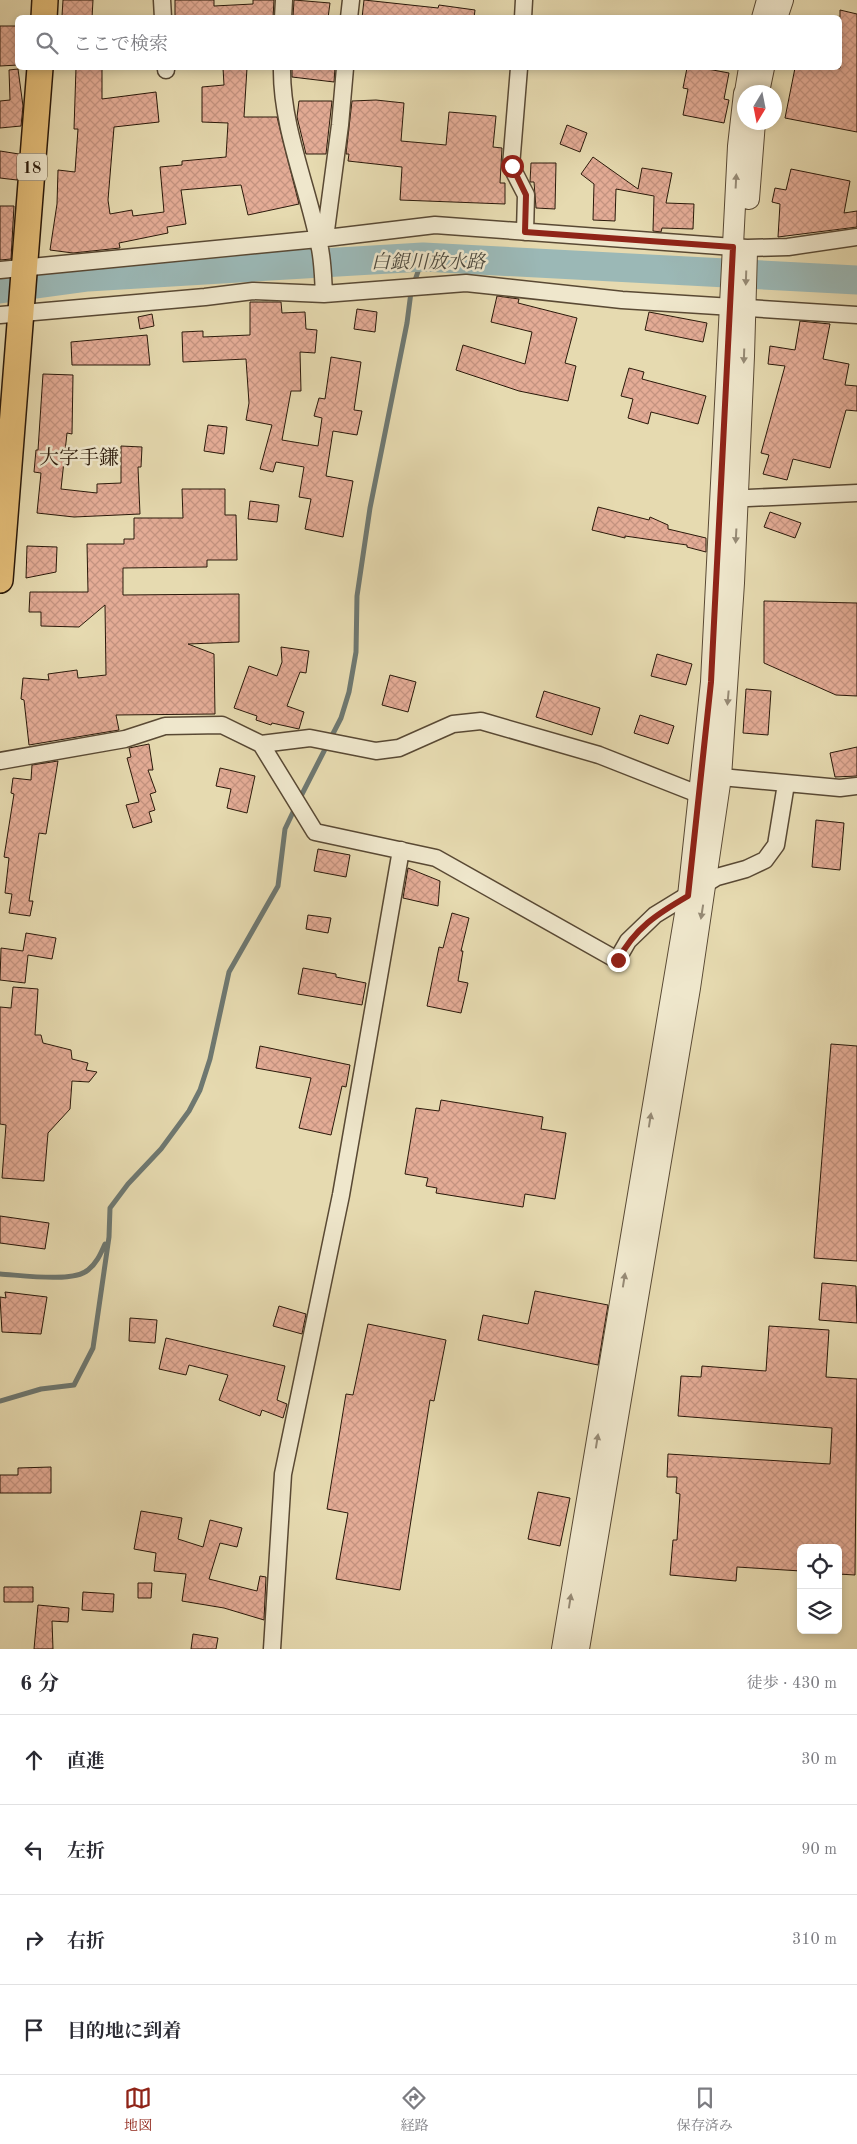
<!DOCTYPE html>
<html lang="ja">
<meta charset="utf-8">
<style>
:root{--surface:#fff;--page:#f7f7f7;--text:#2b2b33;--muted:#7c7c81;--line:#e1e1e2;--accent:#8f2418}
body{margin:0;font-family:"Old Standard TT","Noto Serif JP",serif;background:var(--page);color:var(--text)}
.controls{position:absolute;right:15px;bottom:15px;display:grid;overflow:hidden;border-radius:8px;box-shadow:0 2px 8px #0003}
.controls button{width:45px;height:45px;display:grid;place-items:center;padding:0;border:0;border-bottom:1px solid var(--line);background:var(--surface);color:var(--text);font:25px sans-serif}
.compass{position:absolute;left:737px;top:85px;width:45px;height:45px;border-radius:50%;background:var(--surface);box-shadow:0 2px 8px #0003;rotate:190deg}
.stop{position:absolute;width:15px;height:15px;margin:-11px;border:4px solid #8f2418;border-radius:50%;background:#fff}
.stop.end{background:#8f2418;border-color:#fff;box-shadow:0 1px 5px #0008}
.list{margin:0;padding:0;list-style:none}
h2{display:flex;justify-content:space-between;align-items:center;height:65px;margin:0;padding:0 20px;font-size:21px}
h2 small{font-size:16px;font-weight:400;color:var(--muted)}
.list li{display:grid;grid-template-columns:32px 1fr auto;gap:15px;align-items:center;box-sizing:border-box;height:90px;padding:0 20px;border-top:1px solid var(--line)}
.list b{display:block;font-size:19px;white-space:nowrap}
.list em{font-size:16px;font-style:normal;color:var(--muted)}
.icon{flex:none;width:28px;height:28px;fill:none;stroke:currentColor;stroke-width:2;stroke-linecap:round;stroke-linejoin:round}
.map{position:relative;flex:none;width:857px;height:1649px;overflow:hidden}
.search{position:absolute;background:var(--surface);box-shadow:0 2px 8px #0003;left:15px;right:15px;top:15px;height:55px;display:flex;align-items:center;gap:12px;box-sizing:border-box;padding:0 18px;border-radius:8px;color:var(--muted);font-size:19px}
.sheet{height:425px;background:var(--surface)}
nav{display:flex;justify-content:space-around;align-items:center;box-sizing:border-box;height:70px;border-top:1px solid var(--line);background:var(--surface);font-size:14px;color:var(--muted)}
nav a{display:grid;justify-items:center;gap:2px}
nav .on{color:var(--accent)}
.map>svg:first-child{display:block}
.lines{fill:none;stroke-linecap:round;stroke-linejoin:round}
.stream{stroke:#6e7871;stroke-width:5}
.river{stroke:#9bb8b6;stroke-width:29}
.building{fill:url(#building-cross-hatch);stroke:#2a190a}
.minor-casing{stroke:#594934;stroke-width:19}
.tertiary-casing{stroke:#594934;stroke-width:22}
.primary-casing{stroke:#2a190a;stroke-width:28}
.minor{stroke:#efe7cc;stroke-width:16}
.tertiary{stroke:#efe7cc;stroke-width:20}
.primary{stroke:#e3bd78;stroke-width:25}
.oneway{fill:#968a75}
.route{stroke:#8f2418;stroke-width:6}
.labels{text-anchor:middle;stroke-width:5;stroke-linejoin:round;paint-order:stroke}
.shield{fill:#efe7cc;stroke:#655744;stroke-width:1}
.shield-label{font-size:16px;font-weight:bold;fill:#2a190a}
.water-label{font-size:19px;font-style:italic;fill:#4c493e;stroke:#efe7cc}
.quarter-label{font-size:20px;fill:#2a190a;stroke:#efe7cc}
</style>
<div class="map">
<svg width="857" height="1649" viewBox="0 0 857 1649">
<defs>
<pattern id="building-cross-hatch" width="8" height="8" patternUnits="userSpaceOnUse" patternTransform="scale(1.25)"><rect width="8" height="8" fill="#e4ac96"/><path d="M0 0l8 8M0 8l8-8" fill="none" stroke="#c49380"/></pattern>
</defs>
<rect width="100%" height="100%" fill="#e6dab0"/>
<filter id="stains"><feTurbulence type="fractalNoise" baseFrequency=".004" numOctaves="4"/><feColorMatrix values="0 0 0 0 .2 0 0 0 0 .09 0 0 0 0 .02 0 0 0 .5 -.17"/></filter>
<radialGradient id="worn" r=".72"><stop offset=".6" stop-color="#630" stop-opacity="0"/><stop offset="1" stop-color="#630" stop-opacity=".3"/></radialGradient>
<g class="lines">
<path class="stream" d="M299 800 341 718 349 692 356 652 357 596 370 508 407 323 411 292 423 257
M0 1274C20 1275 73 1283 88 1270 97 1263 101 1253 105 1244
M0 1401 41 1389 74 1385 93 1348 109 1237 110 1208 128 1184 161 1149 189 1111 200 1090 210 1059 229 972 278 886 285 829 295 808"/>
<path class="river" d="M0 289 88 277 423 257 857 280"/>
</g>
<path class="building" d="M63 0H93L92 18 62 16Z
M175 0H214V6L253 4V0H274L273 18H175Z
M294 0 330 3 328 18 293 17Z
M364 0 438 8 439 5 475 10 474 18H362Z
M840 10 857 14V132L785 118 795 68H840Z
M0 26H18V65L0 66Z
M76 68H102V99L156 92 159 122 114 127 108 200 110 214 132 210 133 216 164 212 160 167 182 165V161L226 157 228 123 202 122V87L224 85 223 68H247L244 117H277L299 204 248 215 241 185 181 190 186 224 167 227 168 233 119 243 120 248 73 253 50 250 57 204 58 170 75 172 78 129H74Z
M292 68H335L334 82 292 77Z
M687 68H702L729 73 724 99 729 100 724 123 683 115 688 89 683 88Z
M18 69 23 106 21 126 0 128V101L10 100 9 70Z
M376 100 404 103 401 141 446 145 449 112 496 116 493 147 502 148 500 183H505V204L400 200 402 167 348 161 349 154H346L352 101Z
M299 101H332L326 154H306L297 117Z
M567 125 587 133 580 152 560 144Z
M0 151 19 154 17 180 0 178Z
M593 157 638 189 642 168 672 173 666 203 694 204 693 229 662 228 661 232 653 231 654 196 616 189 615 221 593 220 594 184 581 174Z
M531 163H556L555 209 536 208 534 182H530Z
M791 169 850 181 844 213 857 211V227L778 237 780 204 772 202 775 188 786 190Z
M0 206H14L11 259 0 260Z
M497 296 519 299 518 303 577 318 565 363 576 366 568 401 519 391 456 370 463 345 525 364 532 332 491 322Z
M250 302H281L282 313 305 312 306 329 317 330 315 353 300 352 301 391H291L282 440 318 446 322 418 314 416 319 398 325 399 331 357 361 362 354 410 362 411 357 435 333 431 326 476 353 481 343 537 305 529 311 499 299 497 304 467 276 462 273 472 260 469 272 425 246 420 249 403 246 359 183 362 182 332 203 331V337L250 335Z
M357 309 377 312 375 332 354 329Z
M649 312 707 323 703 342 645 330Z
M152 314 154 326 140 329 138 317Z
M800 321 830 324 823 359 849 364 845 385 857 386V411L846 410 830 468 793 459 787 480 763 474 769 455 761 453 785 366 768 364 770 346 795 350Z
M147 335 150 365H72L71 342Z
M629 368 644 372 642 379 706 396 698 424 651 412 648 424 628 418 633 399 621 396Z
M43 374 73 375 72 434 67 433 61 489 97 493V484L121 483V446L142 447 141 467H138L140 514 74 517 37 513 41 473 34 472 36 450H38Z
M208 425 227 427 224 454 204 451Z
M182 489H225V515H236L237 560H207V567L123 568V595L239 594V642L188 644 214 654 215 714 116 715 119 730 29 745 24 700 21 699 23 678 49 680 48 674 77 670 78 678 106 675 105 605 79 627 41 626V612H29L30 592H88L87 544H124V539H134V518H183Z
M250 501 279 505 277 522 248 519Z
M598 507 649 520 650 517 668 525V529L706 538V552L687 547V545L625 536V538L592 530Z
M770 512 801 523 795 538 764 527Z
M27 546 57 547 56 572 26 578Z
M764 601 857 603V696L836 695 764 663Z
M281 647 309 651 306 673 300 672 287 706 304 712 299 729 272 723 271 725 256 720 257 716 234 708 249 666 277 676 282 662Z
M657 654 692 664 686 685 651 676Z
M390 675 416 682 408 712 382 705Z
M746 689 771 691 768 735 743 733Z
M544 691 600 708 592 735 536 717Z
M640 715 674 726 668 744 634 733Z
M149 744 153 770H148L156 792 150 794 155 810 149 812 152 822 133 828 126 805 139 802 127 758 131 757 129 748Z
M857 747V776L835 777 830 753Z
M58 761 46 834 39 833 29 901H33L30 916 9 913 12 894 5 893 9 858 4 857 14 794 11 793 13 778 31 780 32 765Z
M220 768 255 776 247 813 227 808 231 789 216 786Z
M816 820 844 823 840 870 812 867Z
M318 849 350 855 346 877 314 871Z
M408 868 440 881 438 906 403 898Z
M452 913 469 918 461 951H463L458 981 468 983 461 1013 427 1006 439 947 443 948Z
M308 915 331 918 328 933 306 929Z
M26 933 56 938 52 959 28 955 25 983 0 980 1 948 23 951Z
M303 968 336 974V977L366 983 362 1005 298 994Z
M13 987 38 989 35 1035H41L43 1043 71 1050 72 1059 88 1063 86 1070 97 1072 89 1082 72 1081 70 1109 48 1133 44 1181 2 1178 6 1125 0 1124V1007L11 1008Z
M831 1044 857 1046V1261L814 1258Z
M260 1046 350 1065 346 1087 342 1086 331 1135 299 1128 311 1078 256 1068Z
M441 1100 543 1117 541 1129 566 1133 555 1199 525 1194 523 1207 436 1193 437 1188 426 1186 428 1178 405 1174 416 1108 439 1111Z
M0 1216 49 1223 45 1249 0 1243Z
M822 1283 856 1286 857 1323 819 1320Z
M535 1291 608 1305 598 1365 478 1340 483 1315 528 1324Z
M5 1292 47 1297 41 1334 2 1332 0 1297 6 1298Z
M279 1306 306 1314 302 1334 273 1326Z
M130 1318 157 1320 155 1343 129 1341Z
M368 1324 446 1340 434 1401 430 1400 400 1590 336 1579 348 1513 327 1509 346 1394 353 1395Z
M769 1326 829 1330 826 1377 857 1379 855 1575 838 1574V1548H801V1571L737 1567 736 1581 670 1575 673 1540H677L680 1494 676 1493 677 1477H667L668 1454 830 1464 832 1428 678 1416 681 1376 701 1377 702 1366 766 1371Z
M166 1338 285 1366 277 1400 287 1404 283 1418 262 1410 260 1416 219 1400 228 1375 189 1365 186 1375 159 1369Z
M51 1467V1493H0V1475H18V1468Z
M538 1492 570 1498 560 1546 528 1539Z
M141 1511 182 1518 178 1539 203 1547 210 1520 242 1528 237 1547 220 1543 209 1579 257 1591 260 1576 266 1577 264 1620 224 1608 182 1601 186 1574 154 1571 156 1553 134 1549Z
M138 1583H152L151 1598H138Z
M4 1587H33V1602H4Z
M83 1592 114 1594 113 1612 82 1610Z
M38 1605 69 1608 68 1622 52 1621 53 1649H34Z
M193 1634 218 1638 216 1649H191Z"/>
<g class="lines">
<g class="minor-casing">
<path id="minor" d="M162 0 163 18
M283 18 284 0
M349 18 351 0
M523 18 524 0
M166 68V70
M282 68C281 126 308 188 319 244 323 260 323 278 324 294
M519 68 511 166 526 195 525 232
M325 238 340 125 345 68
M0 270 318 239 435 225 747 248 788 247 857 237
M0 315 205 297 253 291 324 294 466 283 622 300 857 315
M727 499 857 493
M261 744 315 832 436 858 617 960 628 941 655 915 717 877 746 869 765 860 776 845 786 784
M0 761 125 739 165 726 222 725 261 744 310 738 376 751 399 748 453 724 481 721 599 755 698 794 721 777 840 788 857 786
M272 1649 283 1474 341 1195 401 850"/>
</g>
<g class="tertiary-casing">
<path id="tertiary" d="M762 18 767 0
M777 18 783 0
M745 92 749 68
M759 92 764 68
M749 199 755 122
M562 1649 688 896 711 682 738 146 744 93
M579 1649 690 988 721 777 734 583 744 356 747 251"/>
</g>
<g class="primary-casing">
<path id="primary" d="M44 18 45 0
M0 580 40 68"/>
</g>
<use href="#minor" class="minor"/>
<use href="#tertiary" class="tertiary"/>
<use href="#primary" class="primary"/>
</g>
<defs><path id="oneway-solid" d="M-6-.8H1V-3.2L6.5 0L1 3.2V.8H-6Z" transform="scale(1.25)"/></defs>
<g class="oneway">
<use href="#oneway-solid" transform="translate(736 181) rotate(-87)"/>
<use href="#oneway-solid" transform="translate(746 278) rotate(92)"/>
<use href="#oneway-solid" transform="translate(744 356) rotate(92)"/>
<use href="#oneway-solid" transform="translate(736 536) rotate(93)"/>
<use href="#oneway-solid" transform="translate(728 698) rotate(95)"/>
<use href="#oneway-solid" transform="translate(702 912) rotate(99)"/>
<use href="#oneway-solid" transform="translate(650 1120) rotate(-81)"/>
<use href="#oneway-solid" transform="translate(624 1280) rotate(-81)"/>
<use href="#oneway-solid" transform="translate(597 1441) rotate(-81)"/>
<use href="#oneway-solid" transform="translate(570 1601) rotate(-81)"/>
</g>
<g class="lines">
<path class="route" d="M512 166 526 195 525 232 733 247 711 682 688 896C657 914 635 928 618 960"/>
</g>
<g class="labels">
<rect class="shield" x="17" y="153.5" width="30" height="27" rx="4"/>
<g class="shield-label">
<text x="32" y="173">18</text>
</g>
<g class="water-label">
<text x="428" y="268">白銀川放水路</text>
</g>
<g class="quarter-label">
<text x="79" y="464">大字手鎌</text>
</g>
</g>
<rect width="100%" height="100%" filter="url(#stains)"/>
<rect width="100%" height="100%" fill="url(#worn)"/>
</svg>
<div class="controls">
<button><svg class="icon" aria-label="locate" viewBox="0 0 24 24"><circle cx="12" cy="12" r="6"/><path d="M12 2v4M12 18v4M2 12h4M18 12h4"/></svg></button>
<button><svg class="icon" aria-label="layers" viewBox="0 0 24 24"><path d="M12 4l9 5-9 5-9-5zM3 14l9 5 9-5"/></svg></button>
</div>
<svg class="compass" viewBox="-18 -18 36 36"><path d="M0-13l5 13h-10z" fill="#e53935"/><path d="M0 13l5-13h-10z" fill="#7c7c81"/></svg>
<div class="stop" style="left:512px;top:166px"></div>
<div class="stop end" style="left:618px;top:960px"></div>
<div class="search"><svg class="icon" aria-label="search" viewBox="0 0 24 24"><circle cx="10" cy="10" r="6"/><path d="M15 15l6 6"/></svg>ここで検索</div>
</div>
<section class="sheet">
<h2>6 分<small>徒歩 · 430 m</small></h2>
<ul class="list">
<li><svg class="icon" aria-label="ahead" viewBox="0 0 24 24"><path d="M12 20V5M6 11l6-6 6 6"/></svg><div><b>直進</b></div><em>30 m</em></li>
<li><svg class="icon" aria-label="left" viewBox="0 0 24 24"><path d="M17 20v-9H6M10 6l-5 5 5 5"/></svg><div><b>左折</b></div><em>90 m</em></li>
<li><svg class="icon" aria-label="right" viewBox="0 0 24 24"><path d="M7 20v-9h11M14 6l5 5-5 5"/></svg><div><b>右折</b></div><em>310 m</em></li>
<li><svg class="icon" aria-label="arrive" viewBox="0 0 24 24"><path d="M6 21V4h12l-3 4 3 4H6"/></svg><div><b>目的地に到着</b></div></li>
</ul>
</section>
<nav>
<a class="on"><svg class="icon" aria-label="map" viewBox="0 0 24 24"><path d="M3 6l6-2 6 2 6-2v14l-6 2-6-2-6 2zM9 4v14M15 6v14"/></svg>地図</a>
<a><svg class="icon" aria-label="directions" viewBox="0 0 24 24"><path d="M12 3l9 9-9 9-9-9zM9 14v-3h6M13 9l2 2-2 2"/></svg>経路</a>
<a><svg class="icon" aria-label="saved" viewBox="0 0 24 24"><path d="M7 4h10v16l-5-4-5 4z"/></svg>保存済み</a>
</nav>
